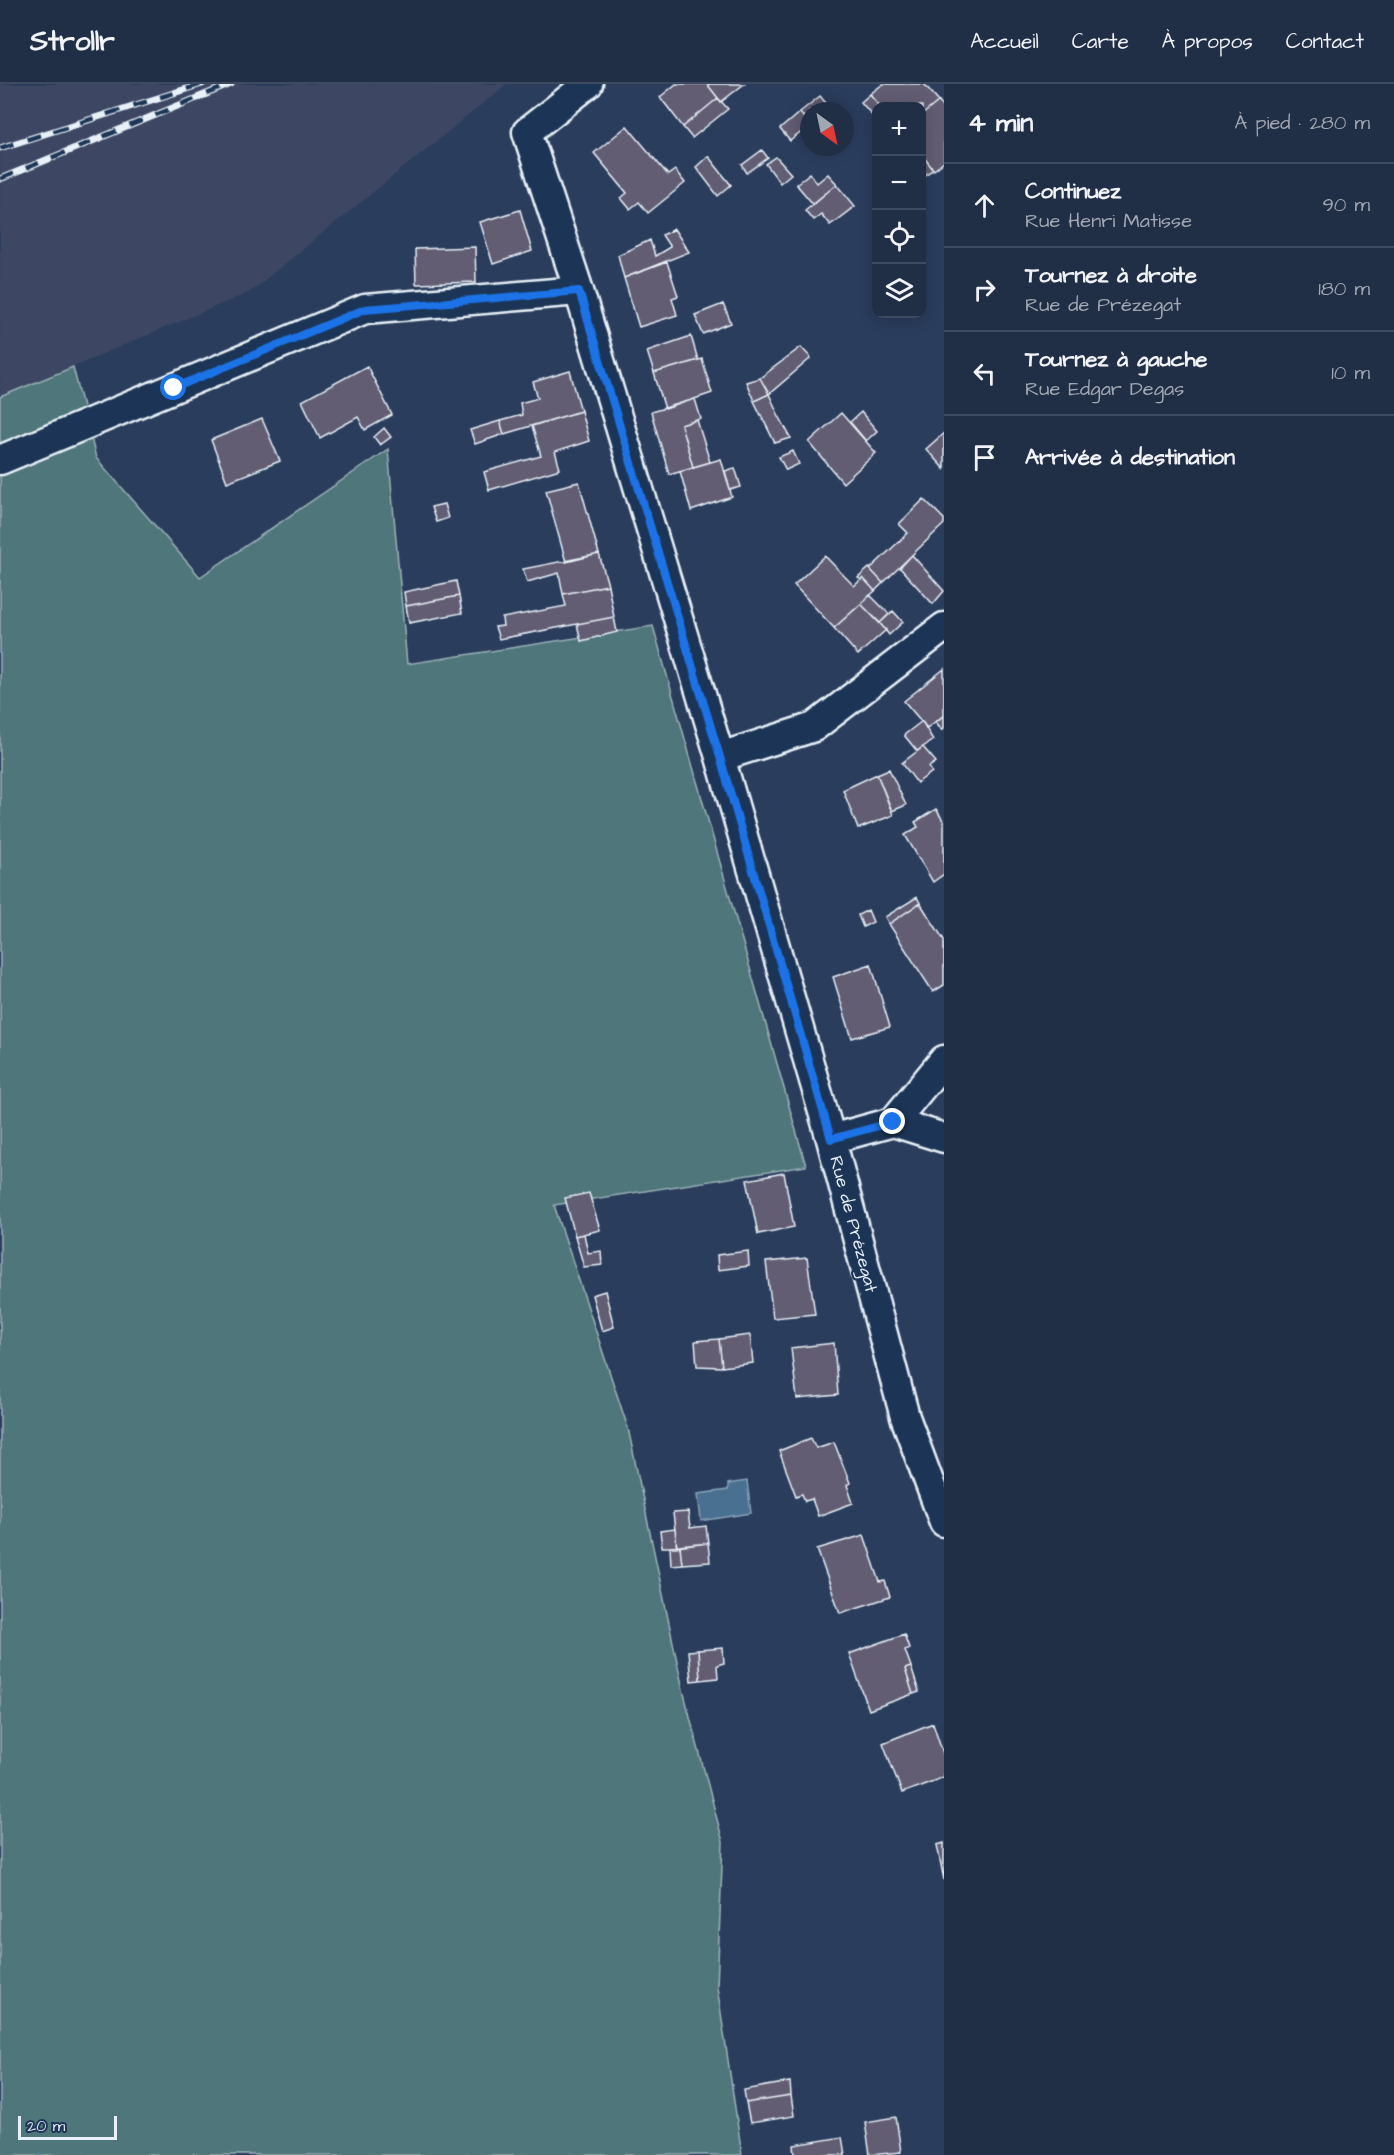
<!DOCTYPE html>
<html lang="fr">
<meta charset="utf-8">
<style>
:root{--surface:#202e46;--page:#2d3a51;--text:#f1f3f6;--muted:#a2a8b3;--line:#3d4a5f}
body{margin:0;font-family:"Architects Daughter",sans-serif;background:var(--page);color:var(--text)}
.controls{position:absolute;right:18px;top:18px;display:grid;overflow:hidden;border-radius:12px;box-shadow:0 3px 15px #0003}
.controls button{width:54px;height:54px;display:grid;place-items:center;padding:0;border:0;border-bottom:2px solid var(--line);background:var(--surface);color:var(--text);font:30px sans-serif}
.compass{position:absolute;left:800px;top:18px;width:54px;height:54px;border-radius:50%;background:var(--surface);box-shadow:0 3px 15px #0003;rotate:147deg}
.scale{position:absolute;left:18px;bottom:15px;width:99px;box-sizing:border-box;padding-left:6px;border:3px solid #e8f1f8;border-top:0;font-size:16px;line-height:21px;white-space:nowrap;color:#e8f1f8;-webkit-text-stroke:4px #1d3557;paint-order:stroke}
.stop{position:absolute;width:18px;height:18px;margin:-14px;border:4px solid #1a73e8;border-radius:50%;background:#fff}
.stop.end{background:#1a73e8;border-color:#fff;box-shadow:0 2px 6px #0008}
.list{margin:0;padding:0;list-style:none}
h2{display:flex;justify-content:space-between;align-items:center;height:78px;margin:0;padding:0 24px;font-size:26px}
h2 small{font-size:20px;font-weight:400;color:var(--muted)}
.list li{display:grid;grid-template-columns:39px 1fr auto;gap:18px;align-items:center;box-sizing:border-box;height:84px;padding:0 24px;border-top:2px solid var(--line)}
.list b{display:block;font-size:22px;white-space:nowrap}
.list p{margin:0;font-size:20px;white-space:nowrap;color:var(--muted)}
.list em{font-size:20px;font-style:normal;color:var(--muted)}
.icon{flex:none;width:33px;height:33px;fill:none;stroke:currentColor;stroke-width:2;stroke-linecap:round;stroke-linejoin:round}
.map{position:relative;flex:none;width:944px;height:2071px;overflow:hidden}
header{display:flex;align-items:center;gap:36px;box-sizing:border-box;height:84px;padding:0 30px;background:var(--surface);border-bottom:2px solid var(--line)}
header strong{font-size:28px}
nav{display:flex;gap:33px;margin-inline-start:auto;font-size:21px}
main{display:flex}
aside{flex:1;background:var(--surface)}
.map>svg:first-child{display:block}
.built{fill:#3c4764}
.green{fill:#4f767a;stroke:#9cb4b9;stroke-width:1.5}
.water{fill:#486f90;stroke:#88a3ba;stroke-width:1.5}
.building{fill:#635d73;stroke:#e8f1f8;stroke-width:1.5}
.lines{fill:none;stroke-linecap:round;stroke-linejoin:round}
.street-casing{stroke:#e8f1f8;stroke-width:33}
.street{stroke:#1d3557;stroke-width:28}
.rail-casing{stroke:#e8f1f8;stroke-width:7}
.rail{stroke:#1d3557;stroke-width:4.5;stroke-dasharray:14;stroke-linecap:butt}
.route{stroke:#1a73e8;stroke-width:8}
.labels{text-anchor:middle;stroke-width:4.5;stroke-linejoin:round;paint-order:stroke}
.street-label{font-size:18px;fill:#e8f1f8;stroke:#1d3557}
</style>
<header>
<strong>Strollr</strong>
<nav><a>Accueil</a><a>Carte</a><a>À propos</a><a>Contact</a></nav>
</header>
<main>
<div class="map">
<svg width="944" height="2071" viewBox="0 0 944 2071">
<rect width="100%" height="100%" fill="#2b3d5d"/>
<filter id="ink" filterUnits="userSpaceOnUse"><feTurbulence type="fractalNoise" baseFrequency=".0167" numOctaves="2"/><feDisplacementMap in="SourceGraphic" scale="12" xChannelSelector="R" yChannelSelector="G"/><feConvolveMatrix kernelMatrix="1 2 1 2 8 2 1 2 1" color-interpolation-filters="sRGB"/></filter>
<g filter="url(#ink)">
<path class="built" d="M0 0H507L250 208 0 313Z"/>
<path class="green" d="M73 283 96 374 200 493 388 365 407 580 653 542 806 1082 554 1121 628 1344 683 1606 723 1758 717 1902 742 2071H0V313Z"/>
<path class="water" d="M747 1397 751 1429 701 1437 698 1410 728 1406V1400Z"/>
<path class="building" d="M676 0H707L718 14 683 43 660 13Z
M707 0H744L721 18Z
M883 0H924L939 17 922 31V22H880L870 10Z
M870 10 880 22H876V36L861 18Z
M820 12 831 25 809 27V39L800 28Z
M718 14 728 25 692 54 683 43Z
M939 17 944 24V78L934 86 922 71V31Z
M800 28 809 42 790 57 780 45Z
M627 42 668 91 675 86 685 99 648 129 639 118 630 125 621 114 627 109 594 69Z
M762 66 768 74 747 89 742 81Z
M922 71 933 85 923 93 922 91Z
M708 72 731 101 718 112 696 83Z
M776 73 791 90 780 99 766 80Z
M810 89 817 99 828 90 837 100 813 120 796 100Z
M837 100 855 122 830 141 821 130 813 136 805 126Z
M520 126 532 167 493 180 480 138Z
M674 145 689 168 624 194 618 171 650 156 655 172 670 163 662 151Z
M475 163 476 198 416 200 415 165Z
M667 178 678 212 672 214 677 231 639 243 624 194Z
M723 220 731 239 703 250 695 231Z
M691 252 698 276 654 289 647 267Z
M801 263 811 274 769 310 760 294Z
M702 275 712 309 665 325 654 289Z
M367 282 392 331 365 346 358 333 320 354 302 317Z
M570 287 581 327 504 350 500 337 522 331 520 319 538 314 533 298Z
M760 294 769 310 754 317 746 298Z
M769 310 778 330 791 354 775 359 754 317Z
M695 315 701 335 681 341 693 383 669 390 651 328Z
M581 327 589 357 555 368 560 385 489 406 484 388 541 372 532 342Z
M861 328 877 347 866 357 850 338Z
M841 329 876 369 843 399 809 358Z
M262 335 280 377 227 398 211 356Z
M697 336 710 378 693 383 681 341Z
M500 337 504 350 475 360 470 346Z
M384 344 391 353 380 361 374 353Z
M944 349V385L926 365Z
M793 367 799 380 786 386 779 373Z
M721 375 732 413 691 427 680 387Z
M735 384 741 403 730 406 725 387Z
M579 398 599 470 566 478 546 406Z
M924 415 944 435V440L883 499 870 485 908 449 899 440Z
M444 420 448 434 436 438 431 423Z
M599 470 608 501 563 510 559 489 527 498 523 485Z
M912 471 944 507 933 520 900 484Z
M825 472 854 502 863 494 875 507 834 544 794 501Z
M869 484 883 499 875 507 863 494 861 496 858 494Z
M456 497 459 512 406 522 404 508Z
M608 501 614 533 499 555 495 543 503 542 502 534 566 522 563 510Z
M870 511 889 530 880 539 861 520Z
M459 512 462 529 409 539 406 522Z
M861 520 886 546 858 571 834 544Z
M893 527 903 538 889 551 880 539Z
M614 533 617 548 581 557 577 540Z
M944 585V631L927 644 904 617Z
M944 631V644L942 646 936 638Z
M922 637 933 656 917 667 904 651Z
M923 663 936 678 929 683 932 688 917 699 902 679Z
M889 685 906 721 892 727 877 690Z
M877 690 893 731 858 745 843 706Z
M936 725 944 738V790L933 798 905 751 918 743 915 738Z
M917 813 920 819 889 840 885 833Z
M920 819 944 856V901L933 908 889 840Z
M868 826 873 838 863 843 858 831Z
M871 880 890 943 852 954 833 893Z
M784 1089 794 1143 758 1150 747 1096Z
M589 1109 600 1146 575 1152 565 1114Z
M584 1150 588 1169 601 1167 602 1181 584 1183 575 1152Z
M748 1167 749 1182 718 1186 717 1171Z
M807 1174 815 1230 773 1234 766 1178Z
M605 1207 614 1243 602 1247 592 1211Z
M750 1251 753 1279 722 1283 719 1255Z
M719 1255 722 1283 697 1282 695 1257Z
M834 1259 838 1311 797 1315 791 1264Z
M811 1354 816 1364 834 1358 850 1399 847 1401 853 1419 818 1432 812 1415 805 1417 802 1410 796 1412 779 1367Z
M688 1428 690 1444 706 1442 708 1459 677 1463 673 1429Z
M675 1445 677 1463H662L660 1447Z
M864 1451 880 1498 885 1497 890 1513 840 1529 817 1465Z
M708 1459 710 1478 682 1480 680 1462Z
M680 1462 682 1480 671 1481 670 1463Z
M904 1550 909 1564 905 1566 911 1583 905 1585 913 1610 869 1626 849 1570Z
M723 1564 724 1579 717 1581 718 1594 700 1596 698 1566Z
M698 1566 700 1596 691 1597 688 1567Z
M911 1583 919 1608 913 1610 905 1585Z
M933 1639 944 1672V1693L902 1709 883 1659Z
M944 1759V1796L937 1761Z
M790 1998 791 2012 746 2019 744 2006Z
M791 2012 794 2032 750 2039 746 2019Z
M896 2033 901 2068 870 2071 865 2038Z
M842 2053 845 2071H795L794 2061Z"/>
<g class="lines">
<g class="street-casing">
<path id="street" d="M588 0 527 48 579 207 720 673 831 1055 905 1333 944 1438
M0 376 365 225 579 207
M720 673 814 643 944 543
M893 1038 944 976
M831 1055 893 1038 944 1054"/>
</g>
<use href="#street" class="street"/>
<g class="rail-casing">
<path id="rail" d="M0 64 202 0
M0 95 231 0"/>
</g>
<use href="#rail" class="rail"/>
</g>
</g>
<g class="lines" filter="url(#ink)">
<path class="route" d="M174 304 365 225 579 207 720 673 831 1055 893 1038"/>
</g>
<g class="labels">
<g class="street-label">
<text transform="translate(854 1140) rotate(75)" y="6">Rue de Prézegat</text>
</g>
</g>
</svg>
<div class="controls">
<button>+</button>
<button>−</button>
<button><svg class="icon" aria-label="locate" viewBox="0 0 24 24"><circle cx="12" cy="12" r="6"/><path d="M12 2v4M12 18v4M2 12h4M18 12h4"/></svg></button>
<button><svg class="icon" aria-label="layers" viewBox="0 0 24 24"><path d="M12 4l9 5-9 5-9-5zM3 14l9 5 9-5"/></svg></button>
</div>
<svg class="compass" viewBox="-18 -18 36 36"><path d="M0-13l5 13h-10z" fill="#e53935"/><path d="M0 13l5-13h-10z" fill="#a2a8b3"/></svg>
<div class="scale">20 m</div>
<div class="stop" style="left:174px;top:304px"></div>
<div class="stop end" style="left:893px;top:1038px"></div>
</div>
<aside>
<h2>4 min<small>À pied · 280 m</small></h2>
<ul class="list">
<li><svg class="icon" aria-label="ahead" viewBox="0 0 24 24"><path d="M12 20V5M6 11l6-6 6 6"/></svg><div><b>Continuez</b><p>Rue Henri Matisse</p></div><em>90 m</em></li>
<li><svg class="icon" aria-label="right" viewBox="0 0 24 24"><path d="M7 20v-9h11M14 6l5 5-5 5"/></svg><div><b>Tournez à droite</b><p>Rue de Prézegat</p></div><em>180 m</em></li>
<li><svg class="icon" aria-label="left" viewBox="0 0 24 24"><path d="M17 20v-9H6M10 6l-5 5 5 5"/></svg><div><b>Tournez à gauche</b><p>Rue Edgar Degas</p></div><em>10 m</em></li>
<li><svg class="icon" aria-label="arrive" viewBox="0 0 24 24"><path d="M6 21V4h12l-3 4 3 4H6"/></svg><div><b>Arrivée à destination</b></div></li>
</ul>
</aside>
</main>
